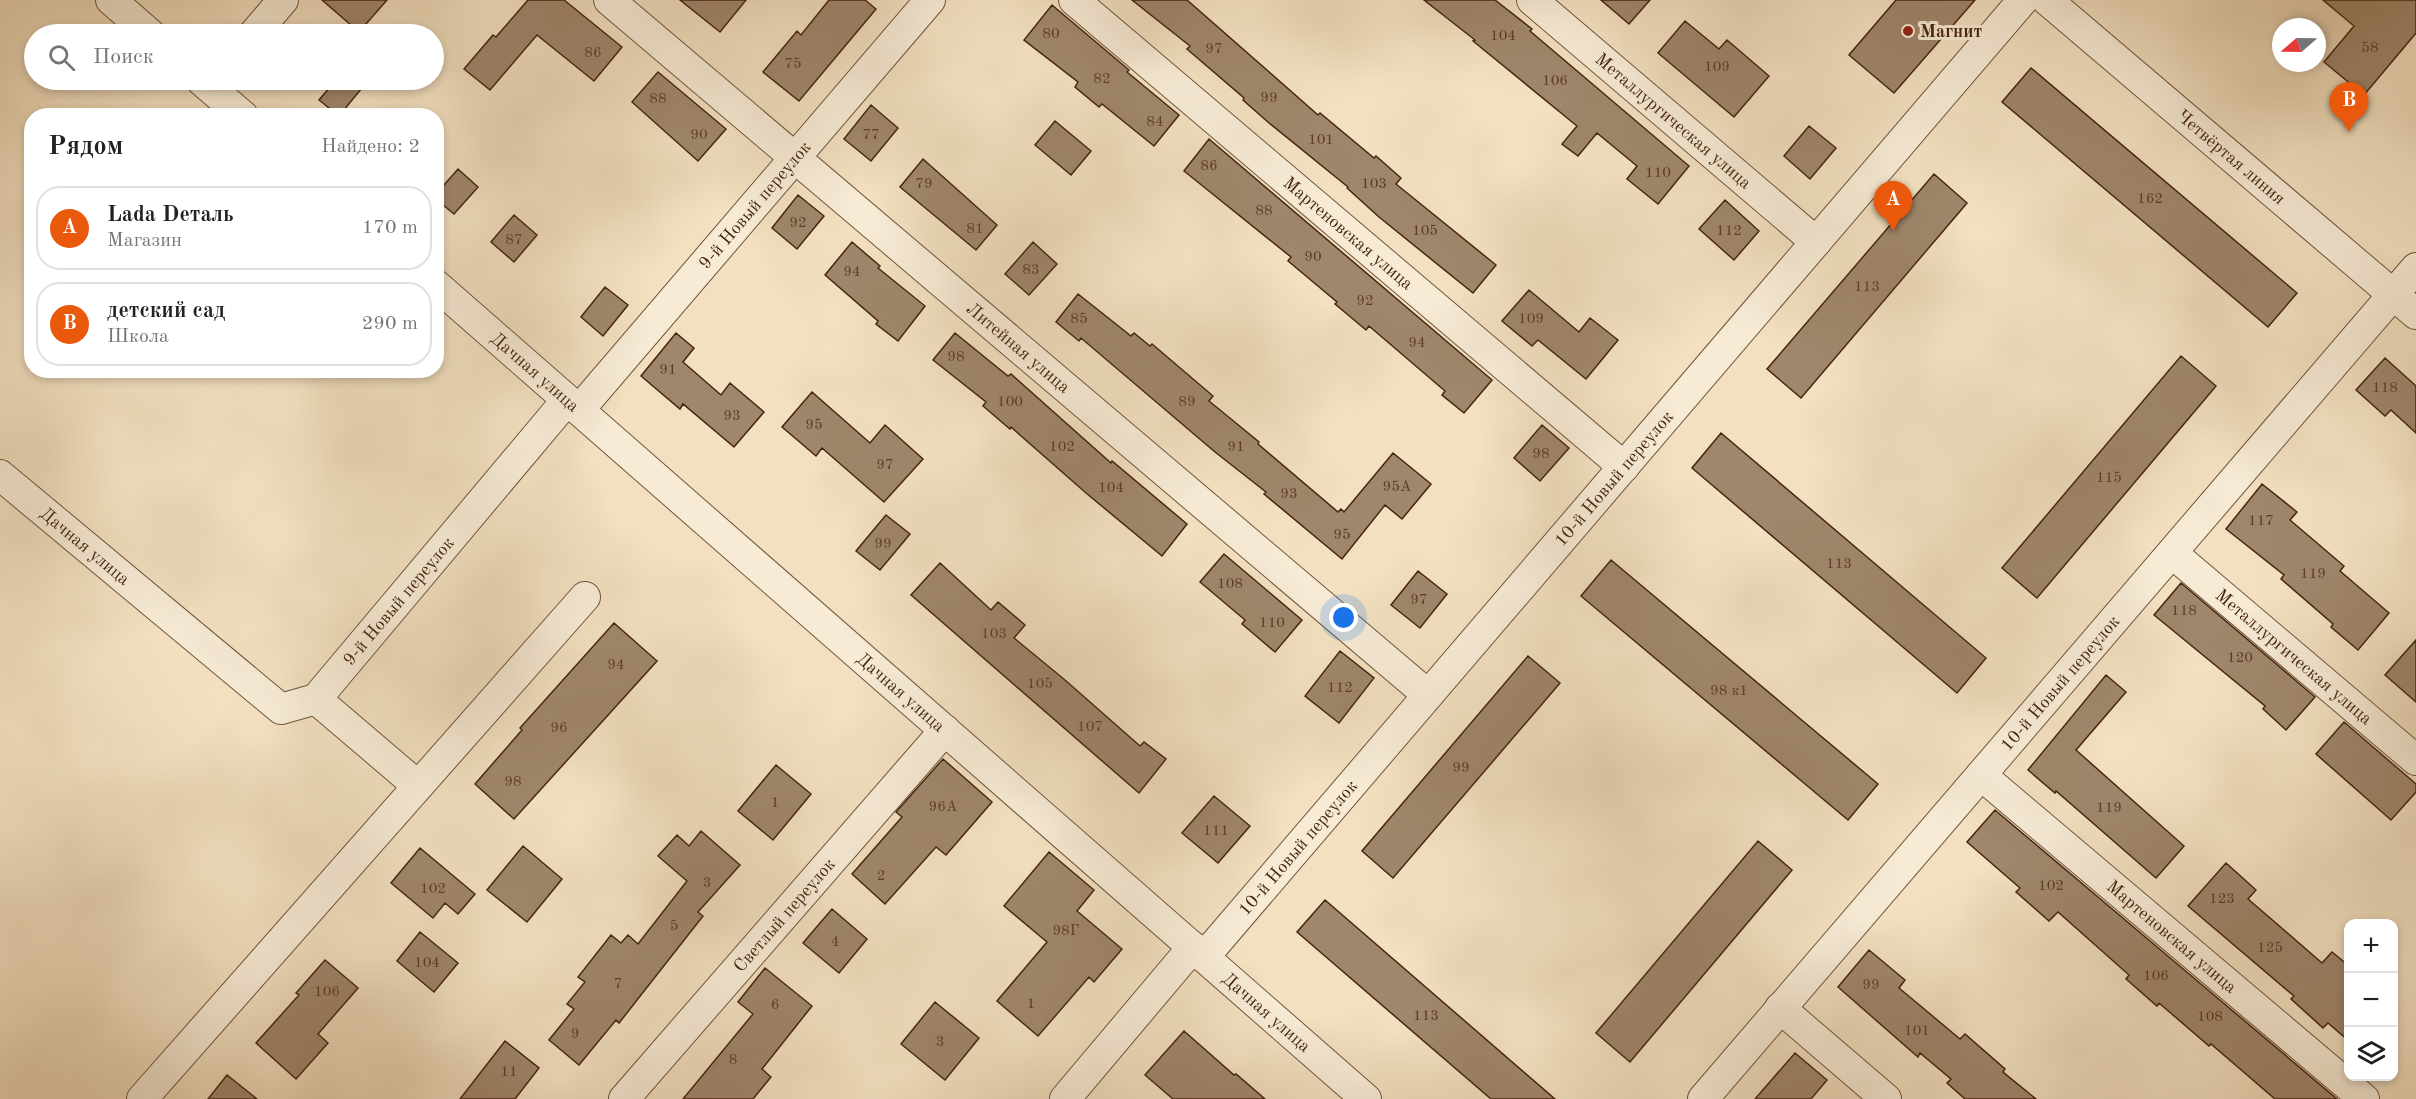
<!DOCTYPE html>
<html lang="ru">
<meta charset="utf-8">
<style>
:root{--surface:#fff;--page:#f6f6f6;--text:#202124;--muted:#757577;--line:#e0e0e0;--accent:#ea580c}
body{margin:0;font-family:"Old Standard TT",serif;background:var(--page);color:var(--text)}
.controls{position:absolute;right:18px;bottom:18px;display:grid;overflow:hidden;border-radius:12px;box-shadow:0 3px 9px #0003}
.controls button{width:54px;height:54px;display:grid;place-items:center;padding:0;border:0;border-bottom:2px solid var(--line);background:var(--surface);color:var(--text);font:30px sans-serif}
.compass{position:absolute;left:2272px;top:18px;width:54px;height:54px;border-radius:50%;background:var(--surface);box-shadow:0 3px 9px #0003;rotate:250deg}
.you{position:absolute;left:1344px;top:618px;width:21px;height:21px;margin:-15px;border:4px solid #fff;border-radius:50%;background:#1a73e8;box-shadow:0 0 0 9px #1a73e833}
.badge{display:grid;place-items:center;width:39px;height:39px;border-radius:50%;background:var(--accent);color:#fff;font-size:20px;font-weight:700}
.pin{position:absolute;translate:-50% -50px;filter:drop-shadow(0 2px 3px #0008)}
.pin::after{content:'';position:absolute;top:32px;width:21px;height:18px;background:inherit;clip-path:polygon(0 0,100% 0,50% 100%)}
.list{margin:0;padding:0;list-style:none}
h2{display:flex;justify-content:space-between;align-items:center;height:78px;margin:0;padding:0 24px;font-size:26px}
h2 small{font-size:20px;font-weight:400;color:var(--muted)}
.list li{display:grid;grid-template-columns:39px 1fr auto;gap:18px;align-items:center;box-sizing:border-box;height:84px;margin:0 12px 12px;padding:0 12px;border:2px solid var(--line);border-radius:24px}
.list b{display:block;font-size:22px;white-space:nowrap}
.list p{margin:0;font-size:20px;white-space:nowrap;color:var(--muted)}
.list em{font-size:20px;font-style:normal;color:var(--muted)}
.icon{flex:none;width:33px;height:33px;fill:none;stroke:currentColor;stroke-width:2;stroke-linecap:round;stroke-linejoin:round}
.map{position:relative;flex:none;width:2416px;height:1099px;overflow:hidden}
.search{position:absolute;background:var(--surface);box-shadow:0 3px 9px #0003;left:24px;top:24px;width:420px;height:66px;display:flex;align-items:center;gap:15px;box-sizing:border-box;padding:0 21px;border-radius:33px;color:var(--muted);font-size:22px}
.panel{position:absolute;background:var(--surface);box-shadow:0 3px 9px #0003;left:24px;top:108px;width:420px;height:270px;border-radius:24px}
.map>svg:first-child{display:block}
.building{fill:#9f866c;stroke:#452510;stroke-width:1.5}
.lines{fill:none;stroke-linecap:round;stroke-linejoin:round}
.minor-casing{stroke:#70543c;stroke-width:32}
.minor{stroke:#f7ebd6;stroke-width:30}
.poi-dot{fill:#8f2418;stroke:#f7ebd6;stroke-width:2}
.labels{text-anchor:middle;stroke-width:6;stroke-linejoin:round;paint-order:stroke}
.number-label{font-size:15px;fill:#5c3d27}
.poi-label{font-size:18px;font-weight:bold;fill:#452510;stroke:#f7ebd6;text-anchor:start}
.street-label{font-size:18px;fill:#452510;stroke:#f7ebd6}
</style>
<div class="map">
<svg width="2416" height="1099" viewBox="0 0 2416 1099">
<rect width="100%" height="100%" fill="#f2e0c0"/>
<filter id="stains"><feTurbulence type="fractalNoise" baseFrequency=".00333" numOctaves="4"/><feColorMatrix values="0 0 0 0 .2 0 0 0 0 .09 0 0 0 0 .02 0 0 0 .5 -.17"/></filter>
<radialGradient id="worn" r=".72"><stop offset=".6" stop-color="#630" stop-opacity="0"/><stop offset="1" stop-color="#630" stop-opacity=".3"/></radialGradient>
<path class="building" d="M322 0H387L359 32Z
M528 0H564L622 47 594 81 537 35 490 90 464 69 493 35 496 37Z
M680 0H746L720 32Z
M829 0H865L876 9 799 101 763 72 797 31 801 35Z
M1132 0H1187L1318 115 1320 113 1374 158 1376 156 1401 178 1396 184 1496 265 1473 293 1379 217 1347 188 1348 187 1269 123 1243 100 1244 98 1187 49 1190 46Z
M1424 0H1495L1532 29 1530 31 1689 166 1658 204 1627 179 1637 166 1597 133 1578 156 1562 144 1577 126 1473 41 1475 40Z
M1601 0H1650L1629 24Z
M1896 0H1975L1894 93 1849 55Z
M2323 0H2416V33L2364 95 2324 62 2354 26Z
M1052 5 1129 70 1127 72 1179 115 1154 146 1102 104 1099 107 1075 87 1078 82 1024 40Z
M1685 21 1719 49 1727 40 1769 76 1734 117 1658 53Z
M2031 68 2297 293 2268 327 2002 102Z
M658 72 726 129 698 161 632 102Z
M336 80H351L362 88 339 116 319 100Z
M871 105 898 128 871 161 844 139Z
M1055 121 1091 151 1071 175 1035 145Z
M1809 126 1836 148 1810 179 1784 156Z
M1209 139 1492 380 1464 413 1442 395 1445 391 1369 326 1366 330 1335 304 1337 302 1288 261 1291 257 1184 171Z
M923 159 997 225 976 250 900 187Z
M458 169 478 187 454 214 436 199V194Z
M1934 174 1967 203 1801 398 1767 369Z
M798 195 824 216 797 249 772 228Z
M1725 200 1759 231 1734 260 1699 229Z
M514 215 537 235 514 262 491 242Z
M852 242 880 266 878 268 925 306 898 341 876 324 878 321 825 275Z
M1033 242 1057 264 1029 295 1005 274Z
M605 287 628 305 603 336 581 317Z
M1529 290 1579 332 1590 318 1618 340 1586 379 1538 340 1532 346 1502 321Z
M1078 294 1131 336 1134 333 1150 346 1152 344 1213 396 1209 401 1259 442 1258 444 1338 512 1341 509 1344 512 1393 453 1431 484 1402 519 1385 505 1342 559 1264 494 1266 492 1215 452 1081 338 1079 341 1056 322Z
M676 333 694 348 683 362 721 395 730 383 764 412 734 447 683 404 680 409 641 376Z
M955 333 1008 376 1011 374 1111 463 1112 461 1187 524 1162 556 1086 493 1011 427 1010 429 983 406 986 402 933 360Z
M2181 356 2216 386 2037 598 2002 568Z
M2385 358 2416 386V433L2391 410 2385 416 2356 390Z
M812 392 870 443 885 425 923 459 884 502 822 448 816 456 782 427Z
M1542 425 1569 448 1540 481 1514 458Z
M1721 433 1986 658 1957 693 1692 468Z
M2262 484 2297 512 2290 520 2344 566 2340 571 2389 613 2358 650 2331 627 2333 624 2281 579 2284 575 2226 529Z
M886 515 910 534 880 570 856 551Z
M1224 554 1302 620 1275 652 1242 624 1245 620 1200 582Z
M1611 560 1878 784 1848 820 1581 596Z
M940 563 991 610 998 602 1025 625 1014 638 1065 680 1140 746 1144 742 1166 759 1139 793 911 595Z
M1418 571 1447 594 1420 628 1391 605Z
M2181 583 2315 697 2286 730 2263 709 2265 706 2154 615Z
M614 623 657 661 514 819 475 784 522 730 520 728Z
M2416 640V702L2385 675Z
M1340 651 1374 678 1339 723 1305 696Z
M1528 656 1560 683 1393 878 1362 851Z
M2106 675 2126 692 2076 750 2184 846 2156 878 2056 791 2055 793 2028 770Z
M2344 722 2416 784V792L2391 820 2316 754Z
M943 759 992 802 946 855 936 847 885 904 852 874 902 817 896 812Z
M776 765 811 794 773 840 738 811Z
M1214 796 1250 826 1218 863 1182 833Z
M1995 810 2208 990 2337 1099H2275L2211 1044 2209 1046 2159 1003 2157 1006 2126 979 2129 975 2058 912 2049 921 2016 892 2020 888 1967 842Z
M701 831 740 865 698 912 703 916 619 1023 616 1020 579 1065 549 1040 574 1009 567 1004 585 982 578 977 611 935 621 943 628 935 638 944 687 881 658 856 677 835 689 846Z
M1758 841 1792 870 1630 1062 1596 1033Z
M523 846 562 879 527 922 487 890Z
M420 848 475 894 458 914 445 903 433 918 391 883Z
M1049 852 1094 890 1077 911 1122 949 1094 982 1089 977 1038 1036 997 1001 1047 942 1004 906Z
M2226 863 2256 890 2248 899 2322 963 2332 952 2349 966V1041L2328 1023 2323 1028 2291 999 2294 996 2188 906Z
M1325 900 1555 1099H1491L1297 932Z
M832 909 867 939 839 973 803 943Z
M420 932 458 963 434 992 397 961Z
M1869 950 1905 980 1899 988 1960 1039 1965 1034 2005 1069 2003 1072 2036 1099H1965L1947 1083 1951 1079 1920 1053 1918 1057 1838 987Z
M325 960 358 988 318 1034 328 1043 296 1079 256 1043 299 995 296 993Z
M765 968 812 1006 762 1069 771 1077 753 1099H683L753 1014 738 1002Z
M935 1002 979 1038 945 1080 901 1044Z
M1184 1031 1234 1075 1236 1074 1265 1099H1173L1145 1075Z
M505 1041 539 1068 515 1099H460Z
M1795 1053 1827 1080 1811 1099H1755Z
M227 1075 257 1099H208Z"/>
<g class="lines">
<g class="minor-casing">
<g id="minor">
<path d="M111 0 150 34"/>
<path id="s1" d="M609 0 1428 695"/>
<path id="s2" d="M1074 0 1624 467"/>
<path id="s3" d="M1532 0 1816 242"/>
<path id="s4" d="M2047 0 2416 314"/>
<path d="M254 34 283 0"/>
<path d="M201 80 243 116"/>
<path id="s5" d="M436 285 1366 1099"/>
<path id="s6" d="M579 410 930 0"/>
<path id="s7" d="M0 475 281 709 316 699"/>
<path id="s8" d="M2172 553 2416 760"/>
<path id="s9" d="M1981 775 2364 1099"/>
<path id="s10" d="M418 786 316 699 567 400"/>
<path id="s11" d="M1204 957 2023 0"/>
<path d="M1780 1008 1886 1099"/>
<path d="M142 1099 585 597"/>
<path id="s12" d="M624 1099 945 730"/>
<path d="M1065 1099 1193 947"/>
<path id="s13" d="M1703 1099 2416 268"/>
</g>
</g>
<use href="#minor" class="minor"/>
</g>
<circle class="poi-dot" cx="1908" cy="31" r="6"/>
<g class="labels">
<g class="number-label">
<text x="1051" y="38">80</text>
<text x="1503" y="40">104</text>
<text x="2370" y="52">58</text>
<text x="1214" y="53">97</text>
<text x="593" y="57">86</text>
<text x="793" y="68">75</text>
<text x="1717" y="71">109</text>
<text x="1102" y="83">82</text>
<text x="1555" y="85">106</text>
<text x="1269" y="102">99</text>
<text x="658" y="103">88</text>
<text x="1155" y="126">84</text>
<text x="699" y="139">90</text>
<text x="871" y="139">77</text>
<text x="1321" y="144">101</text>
<text x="1209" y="170">86</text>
<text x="1658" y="177">110</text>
<text x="924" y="188">79</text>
<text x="1374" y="188">103</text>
<text x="2150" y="203">162</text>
<text x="1264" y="215">88</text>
<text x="798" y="227">92</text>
<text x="975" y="233">81</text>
<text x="1425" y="235">105</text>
<text x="1729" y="235">112</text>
<text x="514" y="244">87</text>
<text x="1313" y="261">90</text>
<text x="1031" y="274">83</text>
<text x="852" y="276">94</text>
<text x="1867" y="291">113</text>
<text x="1365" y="305">92</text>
<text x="1079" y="323">85</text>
<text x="1531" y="323">109</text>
<text x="1417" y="347">94</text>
<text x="956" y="361">98</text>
<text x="668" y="374">91</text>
<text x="2385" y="392">118</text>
<text x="1010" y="406">100</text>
<text x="1187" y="406">89</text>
<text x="732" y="420">93</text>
<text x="814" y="429">95</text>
<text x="1062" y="451">102</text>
<text x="1236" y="451">91</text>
<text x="1541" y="458">98</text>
<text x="885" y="469">97</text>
<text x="2109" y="482">115</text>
<text x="1397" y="491">95А</text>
<text x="1111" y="492">104</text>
<text x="1289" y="498">93</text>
<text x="2261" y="525">117</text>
<text x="1342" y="539">95</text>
<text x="883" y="548">99</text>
<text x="1839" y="568">113</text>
<text x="2313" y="578">119</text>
<text x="1230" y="588">108</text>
<text x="1419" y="604">97</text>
<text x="2184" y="615">118</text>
<text x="1272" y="627">110</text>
<text x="994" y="638">103</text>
<text x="2240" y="662">120</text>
<text x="616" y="669">94</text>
<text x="1040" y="688">105</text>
<text x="1340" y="692">112</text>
<text x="1729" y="695">98 к1</text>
<text x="1090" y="731">107</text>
<text x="559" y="732">96</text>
<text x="1461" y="772">99</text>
<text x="513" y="786">98</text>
<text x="775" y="807">1</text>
<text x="943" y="811">96А</text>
<text x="2109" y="812">119</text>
<text x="1216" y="835">111</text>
<text x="881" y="880">2</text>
<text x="707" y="887">3</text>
<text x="2051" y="890">102</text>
<text x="433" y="893">102</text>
<text x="2222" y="903">123</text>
<text x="674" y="930">5</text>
<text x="1066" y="935">98Г</text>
<text x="835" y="946">4</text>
<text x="2270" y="952">125</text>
<text x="427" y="967">104</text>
<text x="2156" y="980">106</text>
<text x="618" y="988">7</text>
<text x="1871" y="989">99</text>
<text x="327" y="996">106</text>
<text x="1031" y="1008">1</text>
<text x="775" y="1009">6</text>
<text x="1426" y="1020">113</text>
<text x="2210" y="1021">108</text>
<text x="1917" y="1035">101</text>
<text x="575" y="1038">9</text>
<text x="940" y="1046">3</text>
<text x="733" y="1064">8</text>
<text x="509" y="1076">11</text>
</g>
<g class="poi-label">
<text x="1920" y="37">Магнит</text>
</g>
<g class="street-label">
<text dy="6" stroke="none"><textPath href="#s3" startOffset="186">Металлургическая улица</textPath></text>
<text dy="6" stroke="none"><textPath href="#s4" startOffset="242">Четвёртая линия</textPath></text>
<text dy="6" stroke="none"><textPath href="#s6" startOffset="270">9-й Новый переулок</textPath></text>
<text dy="6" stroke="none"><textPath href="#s2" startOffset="360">Мартеновская улица</textPath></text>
<text dy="6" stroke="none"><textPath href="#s1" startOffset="537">Литейная улица</textPath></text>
<text dy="6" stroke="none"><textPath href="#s5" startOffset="132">Дачная улица</textPath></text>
<text dy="6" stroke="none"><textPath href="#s11" startOffset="630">10-й Новый переулок</textPath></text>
<text dy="6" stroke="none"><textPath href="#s7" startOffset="111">Дачная улица</textPath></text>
<text dy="6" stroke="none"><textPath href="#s10" startOffset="262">9-й Новый переулок</textPath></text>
<text dy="6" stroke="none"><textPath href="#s8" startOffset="160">Металлургическая улица</textPath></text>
<text dy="6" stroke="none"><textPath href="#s13" startOffset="548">10-й Новый переулок</textPath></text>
<text dy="6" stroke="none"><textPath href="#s5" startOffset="618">Дачная улица</textPath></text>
<text dy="6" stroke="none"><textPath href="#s11" startOffset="144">10-й Новый переулок</textPath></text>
<text dy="6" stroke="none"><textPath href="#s12" startOffset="244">Светлый переулок</textPath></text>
<text dy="6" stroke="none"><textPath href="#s9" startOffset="250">Мартеновская улица</textPath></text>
<text dy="6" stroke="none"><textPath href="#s5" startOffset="1104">Дачная улица</textPath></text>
</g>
</g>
<rect width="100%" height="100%" filter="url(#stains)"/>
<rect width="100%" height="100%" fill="url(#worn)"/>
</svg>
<div class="controls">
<button>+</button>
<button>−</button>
<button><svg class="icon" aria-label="layers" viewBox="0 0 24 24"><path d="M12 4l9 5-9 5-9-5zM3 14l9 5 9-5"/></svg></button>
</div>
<svg class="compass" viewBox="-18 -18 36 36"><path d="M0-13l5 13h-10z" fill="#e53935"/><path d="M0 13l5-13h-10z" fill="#757577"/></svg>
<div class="you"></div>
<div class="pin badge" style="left:1893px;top:231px">A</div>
<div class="pin badge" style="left:2349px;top:132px">B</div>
<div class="search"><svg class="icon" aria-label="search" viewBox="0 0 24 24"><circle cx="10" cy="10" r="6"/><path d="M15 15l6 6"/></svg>Поиск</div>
<section class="panel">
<h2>Рядом<small>Найдено: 2</small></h2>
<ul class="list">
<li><span class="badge">A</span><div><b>Lada Dеталь</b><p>Магазин</p></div><em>170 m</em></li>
<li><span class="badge">B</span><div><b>детский сад</b><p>Школа</p></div><em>290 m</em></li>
</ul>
</section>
</div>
